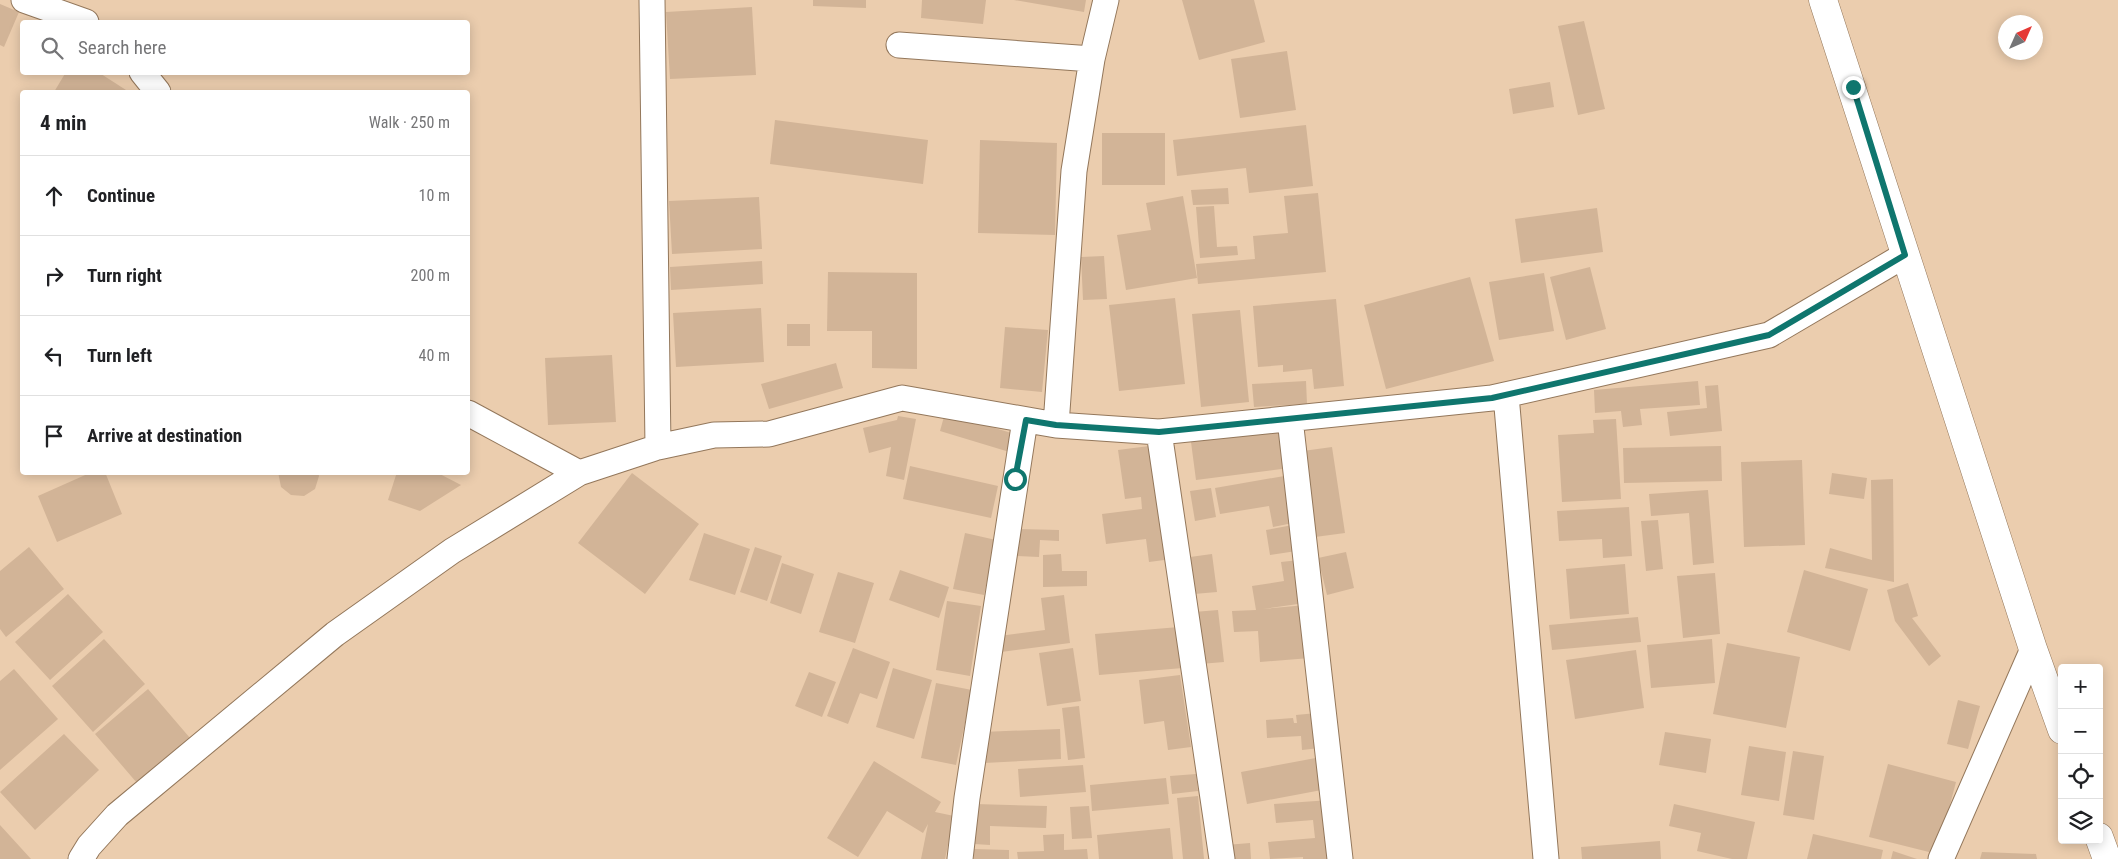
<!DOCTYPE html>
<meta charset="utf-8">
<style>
:root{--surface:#fff;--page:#f2f2f2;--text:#202124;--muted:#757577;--line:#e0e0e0}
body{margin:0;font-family:"Roboto Condensed",sans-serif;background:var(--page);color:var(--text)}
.controls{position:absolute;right:15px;bottom:15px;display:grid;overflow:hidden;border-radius:5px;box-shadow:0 2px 12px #0003}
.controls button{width:45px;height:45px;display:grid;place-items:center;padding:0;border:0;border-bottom:1px solid var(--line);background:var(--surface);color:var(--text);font:25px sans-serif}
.compass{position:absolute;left:1998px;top:15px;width:45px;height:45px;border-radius:50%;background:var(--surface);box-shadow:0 2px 12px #0003;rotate:45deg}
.stop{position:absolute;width:15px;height:15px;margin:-11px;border:4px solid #0f766e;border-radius:50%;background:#fff}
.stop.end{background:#0f766e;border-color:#fff;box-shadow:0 1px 5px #0008}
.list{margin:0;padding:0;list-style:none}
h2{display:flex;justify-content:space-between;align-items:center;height:65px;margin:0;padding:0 20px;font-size:21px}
h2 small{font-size:16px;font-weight:400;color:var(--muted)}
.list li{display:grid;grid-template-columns:32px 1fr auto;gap:15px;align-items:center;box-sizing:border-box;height:80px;padding:0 20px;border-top:1px solid var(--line)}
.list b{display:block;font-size:19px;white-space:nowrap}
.list em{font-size:16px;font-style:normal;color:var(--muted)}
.icon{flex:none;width:28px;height:28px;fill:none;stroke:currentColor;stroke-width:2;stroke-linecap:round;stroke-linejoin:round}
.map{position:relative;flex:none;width:2118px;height:859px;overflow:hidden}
.search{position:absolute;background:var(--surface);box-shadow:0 2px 12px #0003;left:20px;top:20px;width:450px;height:55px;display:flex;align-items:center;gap:12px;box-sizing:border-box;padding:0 18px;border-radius:5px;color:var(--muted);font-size:19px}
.panel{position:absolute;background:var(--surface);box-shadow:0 2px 12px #0003;left:20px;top:90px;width:450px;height:385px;border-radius:5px}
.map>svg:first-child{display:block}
.building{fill:#d2b497}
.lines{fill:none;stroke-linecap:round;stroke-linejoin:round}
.minor-casing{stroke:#93775b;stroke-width:27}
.secondary-casing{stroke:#93775b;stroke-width:29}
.minor{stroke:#fff;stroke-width:25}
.secondary{stroke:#fff;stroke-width:28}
.route{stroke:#0f766e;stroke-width:6}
</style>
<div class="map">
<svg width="2118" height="859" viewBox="0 0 2118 859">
<rect width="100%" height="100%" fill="#ebcdae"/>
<path class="building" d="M813 0H866V8L813 6Z
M922 0H986L983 24 921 18Z
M1014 0H1086L1084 12Z
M1182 0H1254L1265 42 1199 60Z
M0 4 19 12 4 47 0 45Z
M752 7 756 75 670 79 666 12Z
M1584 21 1605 109 1578 115 1558 26Z
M1287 51 1296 110 1240 118 1231 59Z
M66 72H98L126 90 124 92H54Z
M1550 82 1554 107 1513 114 1509 89Z
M775 120 928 140 923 184 770 164Z
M1306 125 1313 186 1249 193 1246 168 1177 176 1173 140Z
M1102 133H1165V185H1102Z
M980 140 1057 143 1055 235 978 233Z
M1228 188 1229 204 1193 205 1191 190Z
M1318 193 1326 272 1198 284 1196 264 1255 259 1253 236 1288 233 1284 196Z
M1183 196 1197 278 1126 290 1117 235 1151 230 1146 203Z
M759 197 762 249 672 254 669 201Z
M1214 206 1217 247 1237 246 1238 255 1200 258 1196 207Z
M1597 208 1603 252 1521 263 1515 219Z
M1104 256 1107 299 1083 300 1081 257Z
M762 261 763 284 671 290 670 267Z
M1590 267 1606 329 1566 340 1550 277Z
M828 272 917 273V369L872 368V331H827Z
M1544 273 1554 331 1499 340 1489 282Z
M1470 277 1494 361 1386 389 1364 305Z
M1175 298 1185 384 1119 391 1109 305Z
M1336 299 1344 386 1314 389 1312 369 1283 372V365L1258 367 1253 306Z
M761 308 764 362 676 367 673 313Z
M1240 310 1249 402 1201 407 1192 314Z
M787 324H810V346H787Z
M1005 327 1048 330 1042 392 1000 388Z
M612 355 616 422 548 425 545 358Z
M836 363 843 388 769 409 761 384Z
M1306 381 1307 404 1254 407 1252 384Z
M1698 381 1700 405 1640 409 1642 425 1623 427 1621 411 1595 413 1594 390Z
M1718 385 1722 431 1670 436 1667 412 1707 408 1705 386Z
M945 413 1021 436 1016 454 940 431Z
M898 416 916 419 904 480 886 476 891 447 869 453 863 428 897 420Z
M1616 419 1621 499 1562 502 1558 435 1594 433 1593 420Z
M1284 430 1289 468 1196 480 1191 442Z
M1157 445 1172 559 1149 562 1146 539 1106 544 1102 514 1142 509 1141 497 1125 499 1118 450Z
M1721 446 1722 481 1624 483 1623 448Z
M1332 447 1345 533 1315 537 1303 451Z
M1802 460 1805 545 1744 547 1741 462Z
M910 466 998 486 991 518 903 499Z
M92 472H105L122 514 57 542 38 496Z
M278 472H318L319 476 315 489 304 496 291 495 281 487Z
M397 472H436L461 485 420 511 388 500Z
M632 473 699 524 645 594 578 543Z
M1832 473 1867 478 1864 499 1829 494Z
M1290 475 1298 522 1273 527 1269 506 1220 514 1215 488Z
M1893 479 1894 582 1825 568 1830 548 1872 560 1871 480Z
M1211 488 1216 517 1195 521 1190 491Z
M1708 490 1714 563 1693 565 1689 513 1651 516 1649 494Z
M1629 507 1632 556 1603 558 1602 539 1559 541 1557 511Z
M1658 520 1663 569 1646 571 1641 521Z
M1298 524 1303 550 1270 555 1266 530Z
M1018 529 1059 530V541L1040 540 1039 557 1017 556Z
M704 533 750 549 735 595 689 580Z
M965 533 996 540 984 595 953 589Z
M29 547 64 589 6 637 0 629V571Z
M755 547 782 556 767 601 740 592Z
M1346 552 1354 588 1327 595 1318 558Z
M1061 554 1062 571H1087V586L1043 587V555Z
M1212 554 1217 592 1194 594 1190 557Z
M1299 560 1305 603 1263 609 1306 605 1310 658 1260 662 1258 631 1234 632 1232 611 1256 610 1252 586 1284 581 1281 562Z
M782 563 814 574 801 614 770 603Z
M1625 564 1629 614 1570 619 1566 569Z
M900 570 949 587 939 618 889 600Z
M1804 570 1868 589 1850 651 1787 632Z
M838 572 874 583 855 643 819 632Z
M1715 573 1720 634 1683 638 1677 576Z
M1908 583 1918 616 1912 618 1941 656 1929 666 1895 621 1887 590Z
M68 594 103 632 50 680 15 642Z
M1064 595 1070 643 1001 652 999 636 1045 630 1041 598Z
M947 601 981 606 970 676 936 670Z
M1218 610 1224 662 1200 664 1194 612Z
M1638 617 1641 642 1552 650 1549 625Z
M1179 627 1183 668 1099 675 1095 634Z
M104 639 145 684 93 732 52 686Z
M1712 639 1715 683 1651 688 1647 645Z
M1727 643 1800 657 1786 728 1713 714Z
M853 648 890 662 877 699 860 693 848 724 827 716Z
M1073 648 1081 701 1047 706 1039 653Z
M1636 650 1644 708 1575 719 1566 660Z
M893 668 932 680 914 739 876 727Z
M14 669 58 719 0 770V681Z
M809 672 836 682 822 717 795 706Z
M1180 675 1191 747 1168 750 1164 721 1144 724 1139 680Z
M936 683 972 690 956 765 921 758Z
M148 689 190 738 137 783 95 734Z
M1958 700 1980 706 1968 749 1947 744Z
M1079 706 1085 758 1068 760 1062 708Z
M1317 713 1320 748 1302 750 1301 736 1267 738 1266 720 1293 718 1294 723H1297L1296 715Z
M1060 729 1061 759 984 763 982 732Z
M1665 732 1711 739 1706 773 1659 765Z
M64 734 99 770 35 830 0 792Z
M1749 746 1786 752 1779 801 1741 795Z
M1793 751 1824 756 1814 820 1783 815Z
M1321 757 1327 789 1247 804 1241 772Z
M874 761 941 802 935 812 954 816 945 859H921L928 824 923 833 887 811 858 857 827 838Z
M1888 764 1956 782 1937 854 1869 837Z
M1083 765 1086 792 1020 797 1018 769Z
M1196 774 1198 791 1172 794 1170 776Z
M1166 778 1169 804 1092 811 1090 785Z
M1198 796 1204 859H1183L1177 798Z
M1330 800 1336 859H1303V857L1270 859 1268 842 1315 838 1313 820 1276 823 1274 804Z
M975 804 1047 806 1046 828 990 826V845L974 844Z
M1674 804 1755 822 1747 859H1732L1697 851 1701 833 1669 826Z
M1089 806 1092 838 1072 839 1070 807Z
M0 825 31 859H0Z
M1170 828 1173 859H1099L1097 835Z
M1064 834V850L1087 849 1088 859H1018L1017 852 1044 851 1043 835Z
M1813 834 1883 850 1881 859H1807Z
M1660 841 1661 859H1582L1581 847Z
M1250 843 1251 859H1228L1226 845Z
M974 849 1009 850V859H974Z
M1893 851 1917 859H1891Z
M1982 852 2036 854 2037 859H1980Z"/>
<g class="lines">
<g class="minor-casing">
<path id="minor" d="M24 0 86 22
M652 0 658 447
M899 45 1092 59
M142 72 158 92
M1506 395 1546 859
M468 413 579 473
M1290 419 1340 859
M1056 425 1074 171 1092 59 1106 0
M1159 432 1222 859
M81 859 89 846 117 815 335 634 452 551 579 473 658 447 714 435 769 434 902 398 1056 425 1159 432 1492 398 1769 335 1905 255
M960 859 967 798 1025 420
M1941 859 2033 649"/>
</g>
<g class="secondary-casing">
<path id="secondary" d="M1823 0 2033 649 2062 730
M2099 837 2107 859"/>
</g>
<use href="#minor" class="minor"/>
<use href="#secondary" class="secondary"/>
</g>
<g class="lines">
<path class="route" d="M1015 479 1026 420 1056 425 1159 432 1492 398 1769 335 1905 255 1853 87"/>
</g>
</svg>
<div class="controls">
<button>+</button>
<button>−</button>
<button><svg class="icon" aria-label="locate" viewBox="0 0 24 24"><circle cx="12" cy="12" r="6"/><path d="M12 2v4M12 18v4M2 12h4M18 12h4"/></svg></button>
<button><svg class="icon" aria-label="layers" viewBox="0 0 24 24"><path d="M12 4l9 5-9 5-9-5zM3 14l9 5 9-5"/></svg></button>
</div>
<svg class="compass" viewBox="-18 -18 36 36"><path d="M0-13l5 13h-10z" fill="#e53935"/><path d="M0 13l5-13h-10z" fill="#757577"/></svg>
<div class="stop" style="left:1015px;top:479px"></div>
<div class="stop end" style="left:1853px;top:87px"></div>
<div class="search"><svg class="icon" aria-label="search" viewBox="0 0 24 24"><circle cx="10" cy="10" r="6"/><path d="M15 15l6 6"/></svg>Search here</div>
<section class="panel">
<h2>4 min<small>Walk · 250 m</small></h2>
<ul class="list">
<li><svg class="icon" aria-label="ahead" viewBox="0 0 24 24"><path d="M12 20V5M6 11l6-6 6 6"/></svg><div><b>Continue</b></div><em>10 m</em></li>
<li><svg class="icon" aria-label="right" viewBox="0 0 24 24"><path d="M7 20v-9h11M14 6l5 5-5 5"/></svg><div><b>Turn right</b></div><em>200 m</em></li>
<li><svg class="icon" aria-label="left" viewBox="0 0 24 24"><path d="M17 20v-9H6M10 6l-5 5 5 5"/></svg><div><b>Turn left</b></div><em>40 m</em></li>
<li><svg class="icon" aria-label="arrive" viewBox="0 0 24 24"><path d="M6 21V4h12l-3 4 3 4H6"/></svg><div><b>Arrive at destination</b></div></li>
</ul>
</section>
</div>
